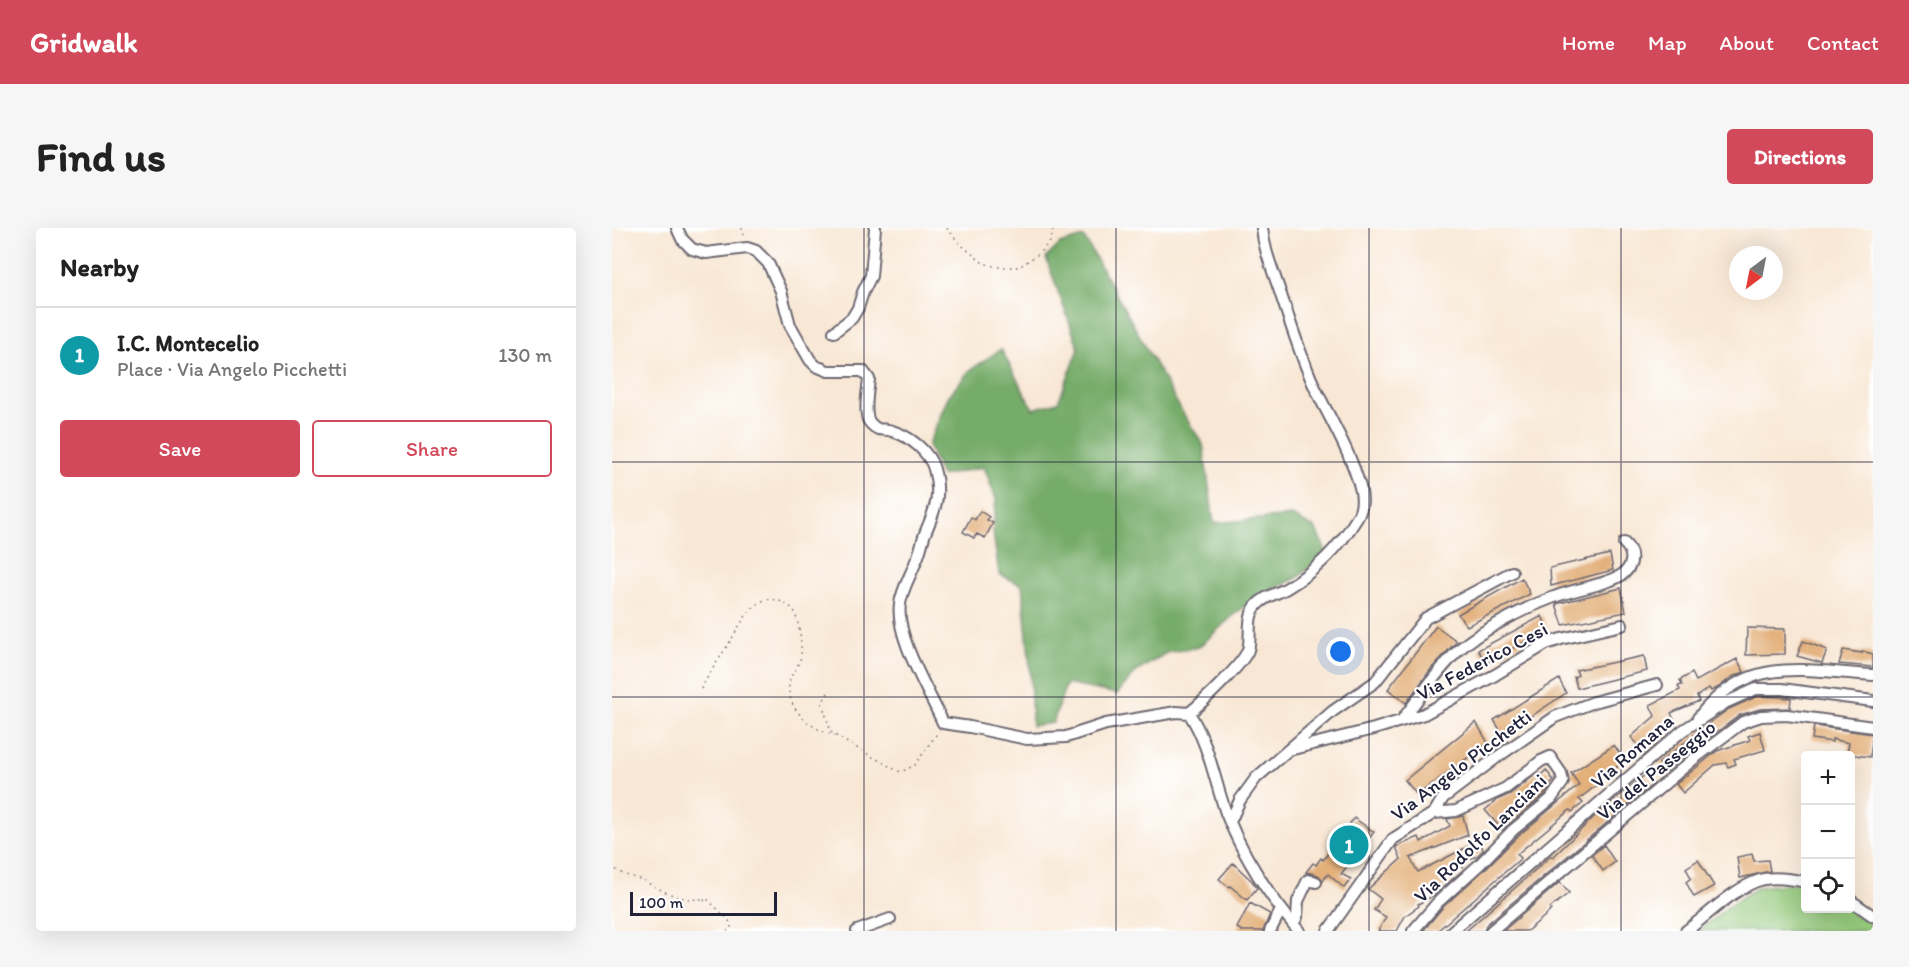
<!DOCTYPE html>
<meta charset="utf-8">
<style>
:root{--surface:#fff;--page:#f6f6f6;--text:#222;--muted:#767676;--line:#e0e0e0;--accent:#d1495b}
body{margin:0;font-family:Itim,sans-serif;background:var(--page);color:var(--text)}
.controls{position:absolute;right:18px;bottom:18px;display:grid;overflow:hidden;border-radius:6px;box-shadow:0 6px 24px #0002}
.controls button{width:54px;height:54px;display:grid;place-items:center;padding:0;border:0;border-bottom:2px solid var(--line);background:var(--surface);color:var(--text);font:30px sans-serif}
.compass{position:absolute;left:1117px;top:18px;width:54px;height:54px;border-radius:50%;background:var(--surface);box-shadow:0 6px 24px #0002;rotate:212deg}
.scale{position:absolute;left:18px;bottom:15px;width:147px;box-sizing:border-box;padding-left:6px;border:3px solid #22223b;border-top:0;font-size:16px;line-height:21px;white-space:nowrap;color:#22223b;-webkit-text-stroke:4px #fff;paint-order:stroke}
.you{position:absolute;left:729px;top:424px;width:21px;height:21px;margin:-15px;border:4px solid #fff;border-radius:50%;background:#1a73e8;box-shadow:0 0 0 9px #1a73e833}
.badge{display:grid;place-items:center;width:39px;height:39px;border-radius:50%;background:var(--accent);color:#fff;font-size:20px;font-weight:700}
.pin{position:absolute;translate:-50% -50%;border:3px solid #fff;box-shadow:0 2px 6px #0006}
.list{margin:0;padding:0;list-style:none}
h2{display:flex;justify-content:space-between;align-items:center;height:78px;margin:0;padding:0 24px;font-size:26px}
h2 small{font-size:20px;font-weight:400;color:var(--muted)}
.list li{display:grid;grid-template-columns:39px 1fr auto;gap:18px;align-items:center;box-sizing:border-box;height:96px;padding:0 24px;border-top:2px solid var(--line)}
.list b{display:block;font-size:22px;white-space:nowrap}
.list p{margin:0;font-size:20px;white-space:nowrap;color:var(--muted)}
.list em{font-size:20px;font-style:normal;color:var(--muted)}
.actions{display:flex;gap:12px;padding:18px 24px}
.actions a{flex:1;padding:14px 0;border:2px solid var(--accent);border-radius:6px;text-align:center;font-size:21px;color:var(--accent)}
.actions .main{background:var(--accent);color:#fff}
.icon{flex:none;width:33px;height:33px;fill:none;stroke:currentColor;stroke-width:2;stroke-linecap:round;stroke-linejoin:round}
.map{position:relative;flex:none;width:1261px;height:703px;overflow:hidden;border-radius:6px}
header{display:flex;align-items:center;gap:36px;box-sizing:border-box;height:84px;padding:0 30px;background:var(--accent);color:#fff}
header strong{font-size:28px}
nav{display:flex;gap:33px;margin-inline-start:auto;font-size:21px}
.intro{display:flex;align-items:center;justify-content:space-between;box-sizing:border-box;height:144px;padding:0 36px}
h1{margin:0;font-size:42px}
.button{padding:15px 27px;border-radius:6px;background:var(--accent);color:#fff;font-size:21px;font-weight:700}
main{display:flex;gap:36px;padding:0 36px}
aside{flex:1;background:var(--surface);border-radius:6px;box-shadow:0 6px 24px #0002}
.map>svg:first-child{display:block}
.green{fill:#93c779;stroke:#5a745a;stroke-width:1.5}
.forest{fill:#76ac69;stroke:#4c6752;stroke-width:1.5}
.building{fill:#e3b07a}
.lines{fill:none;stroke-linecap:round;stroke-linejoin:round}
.minor-casing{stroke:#6d6771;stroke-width:14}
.path{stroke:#6d6771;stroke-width:1.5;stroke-dasharray:1.5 4.5;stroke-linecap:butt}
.minor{stroke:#fff;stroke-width:10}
.grid{fill:none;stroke:#22223b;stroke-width:1.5;stroke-opacity:0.55}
.labels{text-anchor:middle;stroke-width:4.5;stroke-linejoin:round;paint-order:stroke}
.street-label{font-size:20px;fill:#22223b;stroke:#fff}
</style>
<header>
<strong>Gridwalk</strong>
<nav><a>Home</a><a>Map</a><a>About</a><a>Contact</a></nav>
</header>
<div class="intro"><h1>Find us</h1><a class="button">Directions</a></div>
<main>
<aside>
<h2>Nearby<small></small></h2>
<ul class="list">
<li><span class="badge" style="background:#0f9aa8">1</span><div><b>I.C. Montecelio</b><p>Place · Via Angelo Picchetti</p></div><em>130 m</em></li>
</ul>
<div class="actions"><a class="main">Save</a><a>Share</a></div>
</aside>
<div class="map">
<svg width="1261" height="703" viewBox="0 0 1261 703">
<rect width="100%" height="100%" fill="#fff"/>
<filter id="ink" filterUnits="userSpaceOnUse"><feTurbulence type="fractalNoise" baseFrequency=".0167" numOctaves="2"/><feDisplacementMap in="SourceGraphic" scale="12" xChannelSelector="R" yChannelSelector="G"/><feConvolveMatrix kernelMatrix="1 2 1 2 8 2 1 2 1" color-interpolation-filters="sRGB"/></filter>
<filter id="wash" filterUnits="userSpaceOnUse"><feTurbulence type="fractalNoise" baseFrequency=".008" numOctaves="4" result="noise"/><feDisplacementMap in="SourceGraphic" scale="24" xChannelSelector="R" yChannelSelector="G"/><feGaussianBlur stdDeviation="1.35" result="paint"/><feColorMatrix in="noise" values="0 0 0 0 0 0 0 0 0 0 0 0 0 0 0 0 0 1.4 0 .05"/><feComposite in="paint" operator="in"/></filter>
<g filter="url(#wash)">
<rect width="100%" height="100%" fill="#f8e7d4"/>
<path class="green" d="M1186 655 1193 658 1194 680H1238L1239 678 1252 685 1260 703H1086L1121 675 1146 659Z"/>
<path class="forest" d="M472 9 572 187 591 216 602 295 680 288 703 300 715 325 685 350 653 365 624 385 587 419 554 425 524 444 505 466 454 456 441 495 420 498 418 439 410 357 387 346 381 304 384 271 372 239 329 248 316 217 336 169 357 143 389 121 421 181 446 174 467 121 434 30 448 16Z"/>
<g id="blocks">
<path class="building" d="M368 283 377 289 375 292 381 295 373 310 365 306 362 310 351 304 359 289 363 292Z
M998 326 1001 342 939 358 938 340Z
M910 350 918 366 855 398 846 386Z
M1009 360 1014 384 951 397 944 376Z
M930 388 936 401 874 435 866 422Z
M824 398 845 413 819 441 794 475 776 461Z
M1135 400 1173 401V426L1134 427Z
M1191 413 1215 422 1210 435 1185 428Z
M1231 422 1250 425V423L1261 426V439L1227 436Z
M1032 428 1035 443 965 460 962 449 966 447 964 442Z
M1125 431 1132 444 1120 449 1107 459 1099 463 1097 460 1085 468 1087 473 1059 485 1064 496 1043 507 1045 509 1030 521 1019 509 1043 488 1038 477 1068 462 1066 458 1070 457 1068 452 1080 445 1084 453Z
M947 451 954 465 891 507 882 492Z
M1146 468 1179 470 1178 480 1148 481 1128 487 1078 524 1054 544 1047 535 1097 495 1117 481Z
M864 494 876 515 805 567 793 552Z
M1202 498 1261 506 1258 529 1235 526 1237 515 1220 511V514L1200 511Z
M1148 504 1153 522 1122 531 1124 536 1116 539 1114 535 1103 537 1071 565 1064 556 1105 523 1138 512 1136 508Z
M1002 517 1013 533 984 554 986 556 967 571 971 575 960 584 958 582 905 626 909 630 825 703H811L831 679 873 641 906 608 967 557 959 545Z
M934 542 942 553 936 559 937 561 933 566 890 602 873 582 885 572 898 566 926 545 928 548Z
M1033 547 1041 556 874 697 872 703H854L939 628 941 629 984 587Z
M851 588 856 607 798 630 806 644 861 616 860 613 868 610 871 622 865 628 848 634 852 641 821 668 806 676 807 678 793 688 785 703H766L774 689 762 682 769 671 756 661 789 631 784 619 807 609 809 614 838 598 835 591Z
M742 590 762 604 729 646 739 651 732 660 716 646 711 652 706 647 694 644 701 635 704 637 709 630 711 632Z
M992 617 1003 634 991 643 980 627Z
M1140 626 1142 633 1156 632 1158 643 1128 650 1125 629Z
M1086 632 1102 658 1082 669 1074 654 1079 650 1074 640Z
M621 635 640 653 645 660 635 672 618 658 617 659 607 651Z
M948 654 957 665 938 680 939 682 933 688 915 703H891Z
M638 675 658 686 651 703H630L625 700Z"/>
</g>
</g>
<g filter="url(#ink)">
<use href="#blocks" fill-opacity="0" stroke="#6d6771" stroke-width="1.5"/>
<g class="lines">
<g class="minor-casing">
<path id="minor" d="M65 0 70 11 80 21 94 25 135 20 144 23 156 35 169 63 178 97 198 132 204 138 216 143H251L257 151C256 162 253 176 255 187 255 193 261 199 266 201 270 202 275 201 280 203 297 208 317 223 322 241 329 266 324 280 314 303 310 312 309 323 304 333 299 347 290 361 288 376 283 409 318 465 331 495L358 499 415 511 454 509 494 496 564 484 577 485C590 475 631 436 636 422 640 408 634 390 644 378 652 368 665 366 675 360 705 342 727 320 745 290 751 280 751 270 748 259 739 226 720 194 705 164 689 131 679 96 667 61 660 40 652 22 650 0
M222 104 240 90 246 80 251 64 259 48 263 0
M577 485C597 516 602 551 614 585 631 628 657 668 687 703
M1086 490C1135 426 1191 443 1261 447
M790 492C809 468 826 441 849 420 867 404 913 380 937 371 956 362 996 357 1011 346 1022 337 1022 324 1012 315
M681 521 762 501 812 486 883 447 934 416 949 411 1010 397
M618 594 628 572 644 550 721 483 763 454 814 390 900 344
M1238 672 1261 688
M681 696 685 689 686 673 696 652 704 654
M245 703 278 691
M658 703 669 682
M716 703 781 611 822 585 831 570 884 530 943 489 982 474 1045 457
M801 703 826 674 868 636 901 602 939 571 951 554 949 545 938 529 929 533 894 560 844 583 822 585
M840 703 1070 503 1113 475 1144 461H1170L1261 473
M879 703 1083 530 1131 494 1149 488 1175 487 1261 499
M1074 703C1096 687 1125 657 1152 651 1166 649 1180 651 1194 654"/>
</g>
<path class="path" d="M130 0 133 11
M335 0 347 15 371 35 385 39H407L425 27 439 13 441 0
M89 461C98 444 109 428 119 412 134 387 149 354 182 382 187 397 190 412 189 428 187 439 177 447 177 458 175 483 203 504 225 508
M216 465 210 475 219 504 227 510 284 542 289 544 303 537 326 504
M0 637C8 649 24 648 34 654 51 663 68 673 89 671L91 674 94 670 116 691 119 696V700L115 703"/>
<use href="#minor" class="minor"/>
</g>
</g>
<path class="grid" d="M252 0V703M504 0V703M757 0V703M1009 0V703M0 234H1261M0 469H1261"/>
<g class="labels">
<g class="street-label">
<text transform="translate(870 433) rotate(-28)" y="7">Via Federico Cesi</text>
<text transform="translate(1020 523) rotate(-41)" y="7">Via Romana</text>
<text transform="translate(849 537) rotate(-37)" y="7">Via Angelo Picchetti</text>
<text transform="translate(1044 542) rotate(-39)" y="7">Via del Passeggio</text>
<text transform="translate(868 610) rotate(-44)" y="7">Via Rodolfo Lanciani</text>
</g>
</g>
</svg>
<div class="controls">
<button>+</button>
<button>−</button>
<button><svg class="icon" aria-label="locate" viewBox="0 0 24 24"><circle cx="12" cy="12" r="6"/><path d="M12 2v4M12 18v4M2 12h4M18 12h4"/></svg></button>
</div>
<svg class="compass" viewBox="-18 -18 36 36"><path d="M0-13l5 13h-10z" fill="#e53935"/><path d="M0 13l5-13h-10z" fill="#767676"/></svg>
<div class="scale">100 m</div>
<div class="you"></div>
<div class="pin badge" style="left:737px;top:617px;background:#0f9aa8">1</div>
</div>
</main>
